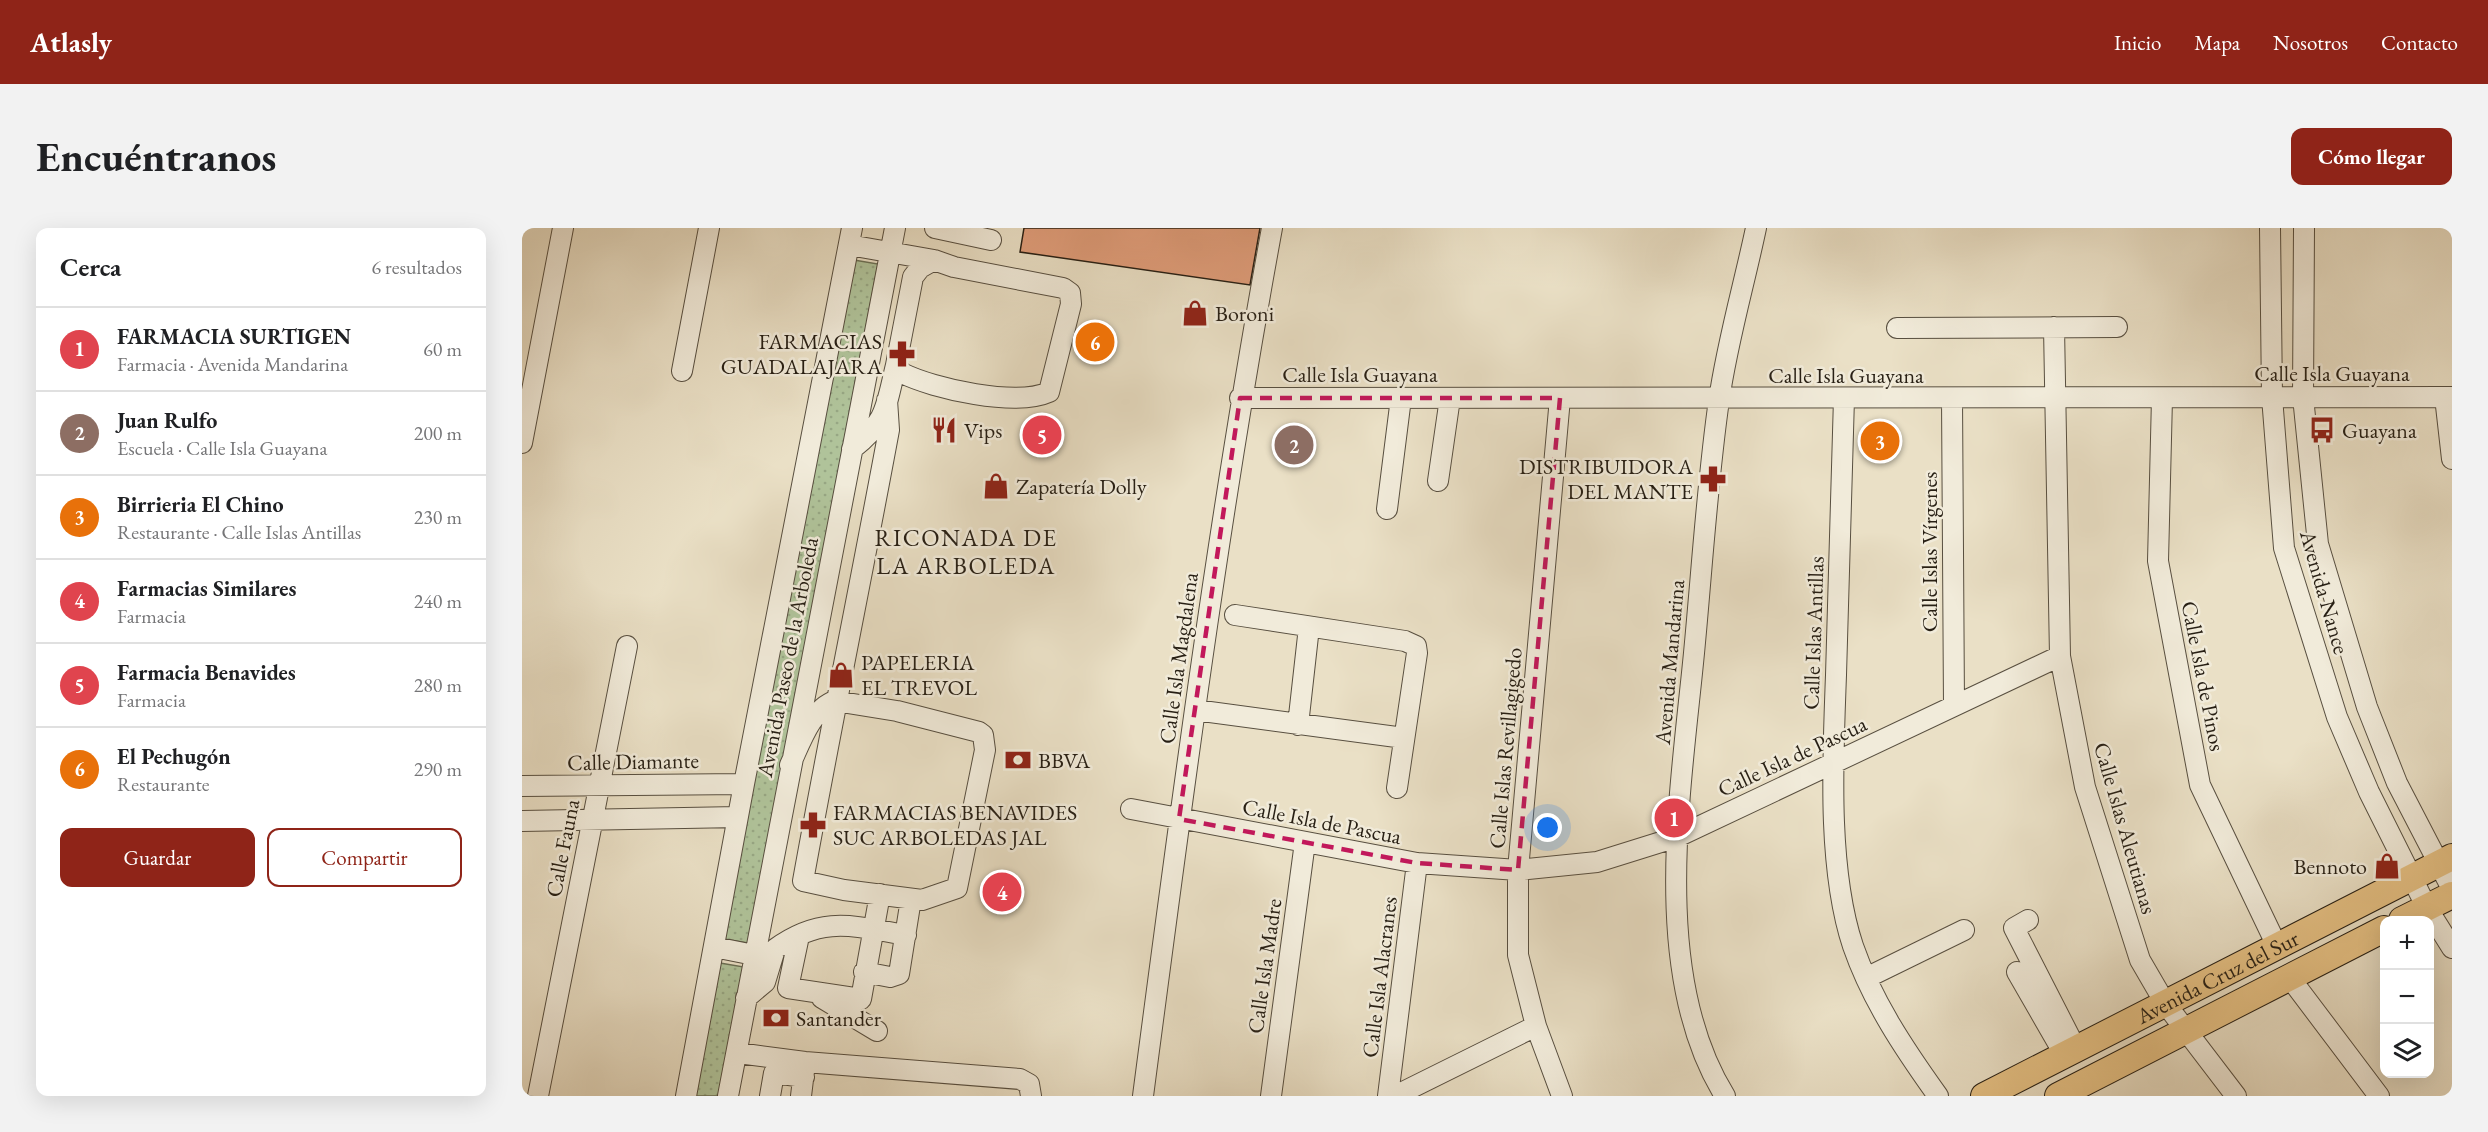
<!DOCTYPE html>
<html lang="es">
<meta charset="utf-8">
<style>
:root{--surface:#fff;--page:#f2f2f2;--text:#202124;--muted:#757577;--line:#e0e0e0;--accent:#8f2418}
body{margin:0;font-family:"EB Garamond",serif;background:var(--page);color:var(--text)}
.controls{position:absolute;right:18px;bottom:18px;display:grid;overflow:hidden;border-radius:12px;box-shadow:0 6px 24px #0002}
.controls button{width:54px;height:54px;display:grid;place-items:center;padding:0;border:0;border-bottom:2px solid var(--line);background:var(--surface);color:var(--text);font:30px sans-serif}
.you{position:absolute;left:1026px;top:600px;width:21px;height:21px;margin:-15px;border:4px solid #fff;border-radius:50%;background:#1a73e8;box-shadow:0 0 0 9px #1a73e833}
.badge{display:grid;place-items:center;width:39px;height:39px;border-radius:50%;background:var(--accent);color:#fff;font-size:20px;font-weight:700}
.pin{position:absolute;translate:-50% -50%;border:3px solid #fff;box-shadow:0 2px 6px #0006}
.list{margin:0;padding:0;list-style:none}
h2{display:flex;justify-content:space-between;align-items:center;height:78px;margin:0;padding:0 24px;font-size:26px}
h2 small{font-size:20px;font-weight:400;color:var(--muted)}
.list li{display:grid;grid-template-columns:39px 1fr auto;gap:18px;align-items:center;box-sizing:border-box;height:84px;padding:0 24px;border-top:2px solid var(--line)}
.list b{display:block;font-size:22px;white-space:nowrap}
.list p{margin:0;font-size:20px;white-space:nowrap;color:var(--muted)}
.list em{font-size:20px;font-style:normal;color:var(--muted)}
.actions{display:flex;gap:12px;padding:18px 24px}
.actions a{flex:1;padding:14px 0;border:2px solid var(--accent);border-radius:12px;text-align:center;font-size:21px;color:var(--accent)}
.actions .main{background:var(--accent);color:#fff}
.icon{flex:none;width:33px;height:33px;fill:none;stroke:currentColor;stroke-width:2;stroke-linecap:round;stroke-linejoin:round}
.map{position:relative;flex:none;width:1930px;height:868px;overflow:hidden;border-radius:12px}
header{display:flex;align-items:center;gap:36px;box-sizing:border-box;height:84px;padding:0 30px;background:var(--accent);color:#fff}
header strong{font-size:28px}
nav{display:flex;gap:33px;margin-inline-start:auto;font-size:21px}
.intro{display:flex;align-items:center;justify-content:space-between;box-sizing:border-box;height:144px;padding:0 36px}
h1{margin:0;font-size:42px}
.button{padding:15px 27px;border-radius:12px;background:var(--accent);color:#fff;font-size:21px;font-weight:700}
main{display:flex;gap:36px;padding:0 36px}
aside{flex:1;background:var(--surface);border-radius:12px;box-shadow:0 6px 24px #0002}
.map>svg:first-child{display:block}
.green{fill:url(#green-dots);stroke:#6c7157;stroke-width:1.5}
.building{fill:#e09d7a;stroke:#271f14;stroke-width:1.5}
.lines{fill:none;stroke-linecap:round;stroke-linejoin:round}
.minor-casing{stroke:#584f40;stroke-width:22}
.major-casing{stroke:#271f14;stroke-width:28}
.minor{stroke:#f1ebda;stroke-width:20}
.major{stroke:#e5c083;stroke-width:26}
.marked{fill:none;stroke:#c2185b;stroke-width:4.5;stroke-dasharray:12 8;stroke-linejoin:round}
.labels{text-anchor:middle;stroke-width:5;stroke-linejoin:round;paint-order:stroke}
.poi-label{font-size:22px;fill:#271f14;stroke:#f1ebda;text-anchor:start}
.street-label{font-size:22px;fill:#271f14;stroke:#f1ebda}
.neighbourhood-label{font-size:24px;letter-spacing:1.5px;fill:#271f14;stroke:#f1ebda}
</style>
<header>
<strong>Atlasly</strong>
<nav><a>Inicio</a><a>Mapa</a><a>Nosotros</a><a>Contacto</a></nav>
</header>
<div class="intro"><h1>Encuéntranos</h1><a class="button">Cómo llegar</a></div>
<main>
<aside>
<h2>Cerca<small>6 resultados</small></h2>
<ul class="list">
<li><span class="badge" style="background:#e0444e">1</span><div><b>FARMACIA SURTIGEN</b><p>Farmacia · Avenida Mandarina</p></div><em>60 m</em></li>
<li><span class="badge" style="background:#8d6e63">2</span><div><b>Juan Rulfo</b><p>Escuela · Calle Isla Guayana</p></div><em>200 m</em></li>
<li><span class="badge" style="background:#e8710a">3</span><div><b>Birrieria El Chino</b><p>Restaurante · Calle Islas Antillas</p></div><em>230 m</em></li>
<li><span class="badge" style="background:#e0444e">4</span><div><b>Farmacias Similares</b><p>Farmacia</p></div><em>240 m</em></li>
<li><span class="badge" style="background:#e0444e">5</span><div><b>Farmacia Benavides</b><p>Farmacia</p></div><em>280 m</em></li>
<li><span class="badge" style="background:#e8710a">6</span><div><b>El Pechugón</b><p>Restaurante</p></div><em>290 m</em></li>
</ul>
<div class="actions"><a class="main">Guardar</a><a>Compartir</a></div>
</aside>
<div class="map">
<svg width="1930" height="868" viewBox="0 0 1930 868">
<defs>
<pattern id="green-dots" width="8" height="8" patternUnits="userSpaceOnUse" patternTransform="scale(1.5)"><rect width="8" height="8" fill="#b0c39a"/><path d="M2 2h.1M6 6h.1" fill="none" stroke="#97a784" stroke-width="1.8" stroke-linecap="round"/></pattern>
</defs>
<rect width="100%" height="100%" fill="#eae0c6"/>
<filter id="stains"><feTurbulence type="fractalNoise" baseFrequency=".00333" numOctaves="4"/><feColorMatrix values="0 0 0 0 .2 0 0 0 0 .09 0 0 0 0 .02 0 0 0 .5 -.17"/></filter>
<radialGradient id="worn" r=".72"><stop offset=".6" stop-color="#630" stop-opacity="0"/><stop offset="1" stop-color="#630" stop-opacity=".3"/></radialGradient>
<path class="green" d="M332 32 356 36 226 715 202 711Z
M198 735 222 739 198 868H173Z"/>
<path class="building" d="M502 0H738L728 57 498 24Z"/>
<g class="lines">
<g class="minor-casing">
<path id="minor" d="M413 0 469 12
M1748 0 1750 169 1762 320 1815 489 1847 564 1905 680 1930 720
M1782 0 1781 169 1796 316 1845 479 1875 555 1930 661
M327 17 412 32
M412 32 432 39 541 60 548 65 549 76 527 164C494 179 412 161 380 145L374 137 391 49 398 40Z
M1532 99 1538 428 1563 559 1618 732 1643 775 1714 868
M1375 100 1595 99
M160 143 187 0
M1923 169 1930 231
M718 170 1930 169
M1038 170 996 642V727L1014 798 1040 868
M1322 170C1320 263 1317 355 1314 447 1311 530 1305 640 1331 718 1350 773 1383 822 1416 868
M1430 170 1432 478
M1640 170 1636 333 1678 557 1755 718
M0 215 41 0
M330 221C365 194 364 178 374 137
M916 253 928 170
M865 281 879 170
M713 387 883 413 894 418 895 425 875 560
M673 482 882 510
M776 497 787 399
M268 537C278 516 289 481 313 473L375 483 457 504 461 507 463 522 435 660 400 672 322 662 281 653C308 503 339 353 367 202L365 172
M0 558 222 556
M609 581 895 635 996 642 1075 634 1155 609 1538 428
M0 593 216 589
M1506 692 1492 700 1554 821
M277 708 266 760 339 771 358 666
M192 719 232 727
M342 744 368 749 377 746 389 671
M1495 744 1541 824
M1344 750 1442 702
M1768 750 1857 868
M224 770 243 754 253 721C300 687 331 698 384 707
M300 770 355 803
M216 825 283 834 498 851 507 856 509 868
M16 868 105 418
M164 868 222 556 330 0
M206 868 373 0
M248 868 252 845 282 849
M279 868 283 835
M621 868C659 578 697 288 750 0
M749 868 783 614
M866 868 895 635
M873 868 1014 798
M1203 868C1127 746 1159 561 1172 425 1180 341 1185 256 1197 172 1205 115 1222 57 1234 0"/>
</g>
<g class="major-casing">
<g id="major">
<path d="M1880 692 1930 667"/>
<path id="s1" d="M1462 868 1930 629"/>
<path d="M1536 868 1862 701"/>
</g>
</g>
<use href="#minor" class="minor"/>
<use href="#major" class="major"/>
</g>
<path class="marked" d="M718 170H1038L996 642 895 635 657 591Z"/>
<defs>
<g id="shop-bare" transform="scale(2.07)"><path d="M-5-2.5h2.3a2.7 3.5 0 0 1 5.4 0H5L5.5 6h-11ZM-1.5-2.5h3a1.5 2.3 0 0 0-3 0Z" fill="#8f2418" stroke="#f1ebda" stroke-width="2.5" paint-order="stroke"/></g>
<g id="pharmacy-bare" transform="scale(2.07)"><path d="M-2-6h4v4h4v4h-4v4h-4v-4h-4v-4h4Z" fill="#8f2418" stroke="#f1ebda" stroke-width="2.5" paint-order="stroke"/></g>
<g id="restaurant-bare" transform="scale(2.07)"><path d="M-5-6h1v4h1v-4h1v4h1v-4h1v5L-1.5 .5V6h-2V.5L-5-1ZM5-6V6H3V1.5H1.5Q1.5-4 5-6Z" fill="#8f2418" stroke="#f1ebda" stroke-width="2.5" paint-order="stroke"/></g>
<g id="bus-bare" transform="scale(2.07)"><path d="M-5-6H5V4H4V6H2V4H-2V6H-4V4H-5ZM-3.5-4V0h7V-4ZM-3.5 1.2v1.5H-2V1.2ZM2 1.2v1.5H3.5V1.2Z" fill="#8f2418" stroke="#f1ebda" stroke-width="2.5" paint-order="stroke"/></g>
<g id="bank-bare" transform="scale(2.07)"><path d="M-6-4H6V4H-6ZM0-2.3a2.3 2.3 0 1 0 0 4.6a2.3 2.3 0 1 0 0-4.6Z" fill="#8f2418" stroke="#f1ebda" stroke-width="2.5" paint-order="stroke"/></g>
</defs>
<g fill-rule="evenodd">
<use href="#shop-bare" x="673" y="85"/>
<use href="#pharmacy-bare" x="380" y="126"/>
<use href="#restaurant-bare" x="422" y="202"/>
<use href="#bus-bare" x="1800" y="202"/>
<use href="#pharmacy-bare" x="1191" y="251"/>
<use href="#shop-bare" x="474" y="258"/>
<use href="#shop-bare" x="319" y="447"/>
<use href="#bank-bare" x="496" y="532"/>
<use href="#pharmacy-bare" x="291" y="597"/>
<use href="#shop-bare" x="1865" y="638"/>
<use href="#bank-bare" x="254" y="790"/>
</g>
<g class="labels">
<g class="poi-label">
<text x="693" y="93">Boroni</text>
<text x="360" y="121" text-anchor="end">FARMACIAS<tspan x="360" dy="25">GUADALAJARA</tspan></text>
<text x="442" y="210">Vips</text>
<text x="1820" y="210">Guayana</text>
<text x="1171" y="246" text-anchor="end">DISTRIBUIDORA<tspan x="1171" dy="25">DEL MANTE</tspan></text>
<text x="494" y="266">Zapatería Dolly</text>
<text x="339" y="442">PAPELERIA<tspan x="339" dy="25">EL TREVOL</tspan></text>
<text x="516" y="540">BBVA</text>
<text x="311" y="592">FARMACIAS BENAVIDES<tspan x="311" dy="25">SUC ARBOLEDAS JAL</tspan></text>
<text x="1845" y="646" text-anchor="end">Bennoto</text>
<text x="274" y="798">Santander</text>
</g>
<g class="street-label">
<text x="1810" y="153">Calle Isla Guayana</text>
<text x="838" y="154">Calle Isla Guayana</text>
<text x="1324" y="155">Calle Isla Guayana</text>
<text transform="translate(1407 324) rotate(-90)" y="8">Calle Islas Vírgenes</text>
<text transform="translate(1803 364) rotate(74)" y="8">Avenida Nance</text>
<text transform="translate(1291 405) rotate(-88)" y="8">Calle Islas Antillas</text>
<text transform="translate(265 429) rotate(-79)" y="8">Avenida Paseo de la Arboleda</text>
<text transform="translate(656 430) rotate(-82)" y="8">Calle Isla Magdalena</text>
<text transform="translate(1147 434) rotate(-85)" y="8">Avenida Mandarina</text>
<text transform="translate(1682 448) rotate(79)" y="8">Calle Isla de Pinos</text>
<text transform="translate(983 520) rotate(-85)" y="8">Calle Islas Revillagigedo</text>
<text transform="translate(1270 528) rotate(-25)" y="8">Calle Isla de Pascua</text>
<text transform="translate(111 533) rotate(-1)" y="8">Calle Diamante</text>
<text transform="translate(800 593) rotate(11)" y="8">Calle Isla de Pascua</text>
<text transform="translate(1604 600) rotate(74)" y="8">Calle Islas Aleutianas</text>
<text transform="translate(40 620) rotate(-79)" y="8">Calle Fauna</text>
<text transform="translate(742 738) rotate(-82)" y="8">Calle Isla Madre</text>
<text dy="8" stroke="none"><textPath href="#s1" startOffset="262">Avenida Cruz del Sur</textPath></text>
<text transform="translate(857 749) rotate(-83)" y="8">Calle Isla Alacranes</text>
</g>
<g class="neighbourhood-label">
<text x="444" y="318">RICONADA DE<tspan x="444" dy="28">LA ARBOLEDA</tspan></text>
</g>
</g>
<rect width="100%" height="100%" filter="url(#stains)"/>
<rect width="100%" height="100%" fill="url(#worn)"/>
</svg>
<div class="controls">
<button>+</button>
<button>−</button>
<button><svg class="icon" aria-label="layers" viewBox="0 0 24 24"><path d="M12 4l9 5-9 5-9-5zM3 14l9 5 9-5"/></svg></button>
</div>
<div class="you"></div>
<div class="pin badge" style="left:1152px;top:590px;background:#e0444e">1</div>
<div class="pin badge" style="left:772px;top:217px;background:#8d6e63">2</div>
<div class="pin badge" style="left:1358px;top:213px;background:#e8710a">3</div>
<div class="pin badge" style="left:480px;top:664px;background:#e0444e">4</div>
<div class="pin badge" style="left:520px;top:207px;background:#e0444e">5</div>
<div class="pin badge" style="left:573px;top:114px;background:#e8710a">6</div>
</div>
</main>
